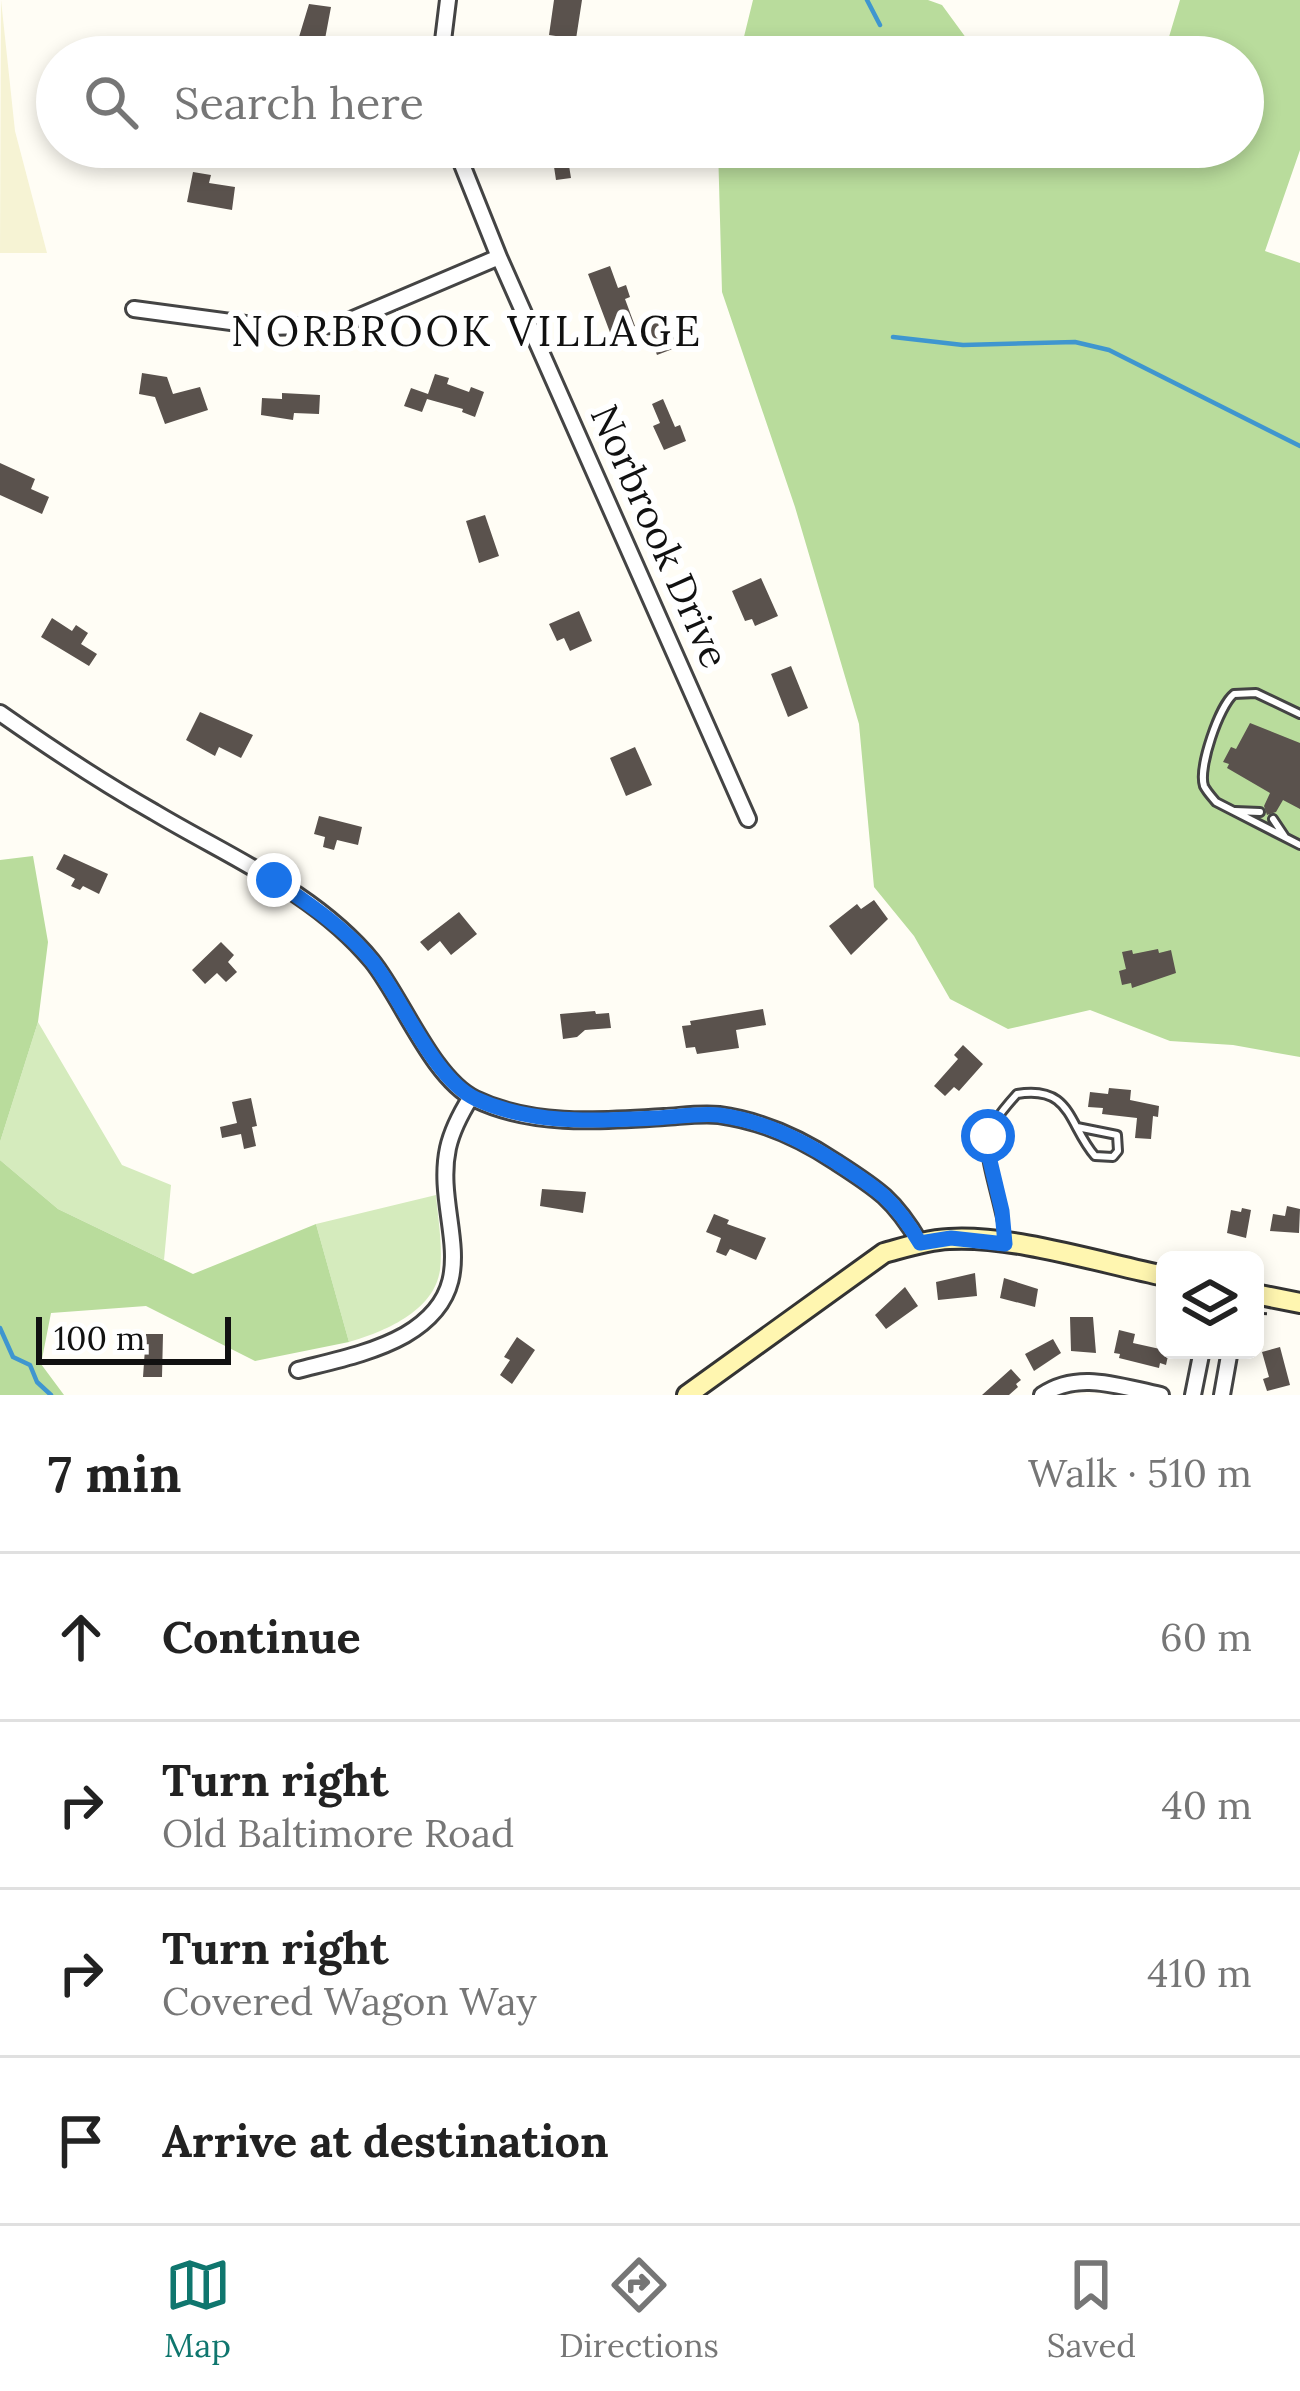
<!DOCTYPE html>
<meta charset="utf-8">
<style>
:root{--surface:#fff;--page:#f2f2f2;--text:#222;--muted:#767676;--line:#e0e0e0;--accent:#0f766e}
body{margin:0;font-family:Lora,serif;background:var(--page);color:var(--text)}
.controls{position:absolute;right:36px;bottom:36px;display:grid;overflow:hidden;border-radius:18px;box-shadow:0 6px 18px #0003}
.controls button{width:108px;height:108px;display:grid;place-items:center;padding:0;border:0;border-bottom:3px solid var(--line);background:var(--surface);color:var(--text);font:60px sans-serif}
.scale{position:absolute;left:36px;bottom:30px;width:195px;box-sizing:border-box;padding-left:12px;border:6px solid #111;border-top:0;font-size:33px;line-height:42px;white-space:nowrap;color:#111;-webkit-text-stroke:9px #fff;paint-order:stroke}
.stop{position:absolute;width:36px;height:36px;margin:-27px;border:9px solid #1a73e8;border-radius:50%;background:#fff}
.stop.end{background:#1a73e8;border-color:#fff;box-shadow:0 3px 12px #0008}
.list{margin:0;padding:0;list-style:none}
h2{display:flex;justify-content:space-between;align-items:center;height:156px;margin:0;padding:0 48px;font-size:51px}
h2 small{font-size:39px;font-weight:400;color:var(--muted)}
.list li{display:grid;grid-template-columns:78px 1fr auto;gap:36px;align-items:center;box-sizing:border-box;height:168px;padding:0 48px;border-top:3px solid var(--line)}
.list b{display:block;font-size:45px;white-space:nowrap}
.list p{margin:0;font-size:39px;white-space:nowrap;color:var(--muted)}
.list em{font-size:39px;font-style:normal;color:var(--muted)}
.icon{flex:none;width:66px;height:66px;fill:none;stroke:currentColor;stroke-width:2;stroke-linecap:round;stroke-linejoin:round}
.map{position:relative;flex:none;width:1300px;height:1395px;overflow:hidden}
.search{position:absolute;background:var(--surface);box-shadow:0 6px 18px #0003;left:36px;right:36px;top:36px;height:132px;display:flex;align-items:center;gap:30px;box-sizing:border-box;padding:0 42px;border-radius:66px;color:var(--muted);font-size:45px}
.sheet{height:828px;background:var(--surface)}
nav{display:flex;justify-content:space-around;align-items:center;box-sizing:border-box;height:168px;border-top:3px solid var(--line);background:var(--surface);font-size:33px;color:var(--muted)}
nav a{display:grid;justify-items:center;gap:6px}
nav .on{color:var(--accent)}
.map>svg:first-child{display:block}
.farmland{fill:#f6f3d4}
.green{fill:#d5ebbd}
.forest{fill:#b9dc9c}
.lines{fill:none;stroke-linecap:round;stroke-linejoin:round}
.stream{stroke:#3f96cf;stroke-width:4.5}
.building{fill:#5a524d}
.lane-casing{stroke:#444;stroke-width:12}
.street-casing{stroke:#444;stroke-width:20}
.secondary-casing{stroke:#333;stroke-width:24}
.path{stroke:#333;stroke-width:3;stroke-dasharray:12 6;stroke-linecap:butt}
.lane{stroke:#fff;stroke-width:6}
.street{stroke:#fff;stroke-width:14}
.secondary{stroke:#fff6b0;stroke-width:18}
.route{stroke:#1a73e8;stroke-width:15}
.labels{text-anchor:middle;stroke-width:12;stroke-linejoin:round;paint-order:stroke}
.street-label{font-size:39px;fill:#111;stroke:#fff}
.neighbourhood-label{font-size:42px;letter-spacing:3px;fill:#111;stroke:#fff}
</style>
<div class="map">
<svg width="1300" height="1395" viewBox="0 0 1300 1395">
<rect width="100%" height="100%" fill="#fffdf5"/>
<path class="farmland" d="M1 0 15 131 47 253H0Z"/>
<path class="green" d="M38 1022 122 1165 171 1185 164 1260 58 1209 0 1160V1142Z
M436 1195C438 1219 443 1247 440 1270 434 1312 383 1332 349 1342L316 1224Z"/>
<path class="forest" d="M753 0H928L942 5 980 57H739Z
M1180 0H1300V150L1265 251 1300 263V1057L1233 1045 1170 1041 1090 1010 1008 1029 950 999 914 936 874 887 859 724 795 507 722 292 718 147H1243V57H1163Z
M33 856 48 942 38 1022 0 1142V860Z
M0 1160 58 1209 193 1274 316 1224 349 1342 255 1361 146 1306 51 1313 41 1364 64 1395H0Z"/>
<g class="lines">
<path class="stream" d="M867 0 880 25
M893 337 963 345 1075 342 1109 350 1300 446
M0 1328 13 1357 30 1365 37 1382 51 1395"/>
</g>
<path class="building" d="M554 0H582L576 39 549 35Z
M309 4 331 7 325 39 338 41 336 56 302 50 304 38 299 37Z
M551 147H566L571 178 556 180Z
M193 172 211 175 209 183 235 187 232 210 187 202Z
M610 266 618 288 626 285 630 297 625 299 635 326 611 335 588 274Z
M662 317 669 336 678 333 683 345 657 355 645 323Z
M142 373 167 377 173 394 200 387 208 410 165 424 155 397 139 394Z
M435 374 449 378 447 384 469 392 471 387 484 392 475 417 462 412 463 409 427 399 422 412 404 406 411 388 428 394Z
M282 393 320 395 319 414 294 413 293 420 261 415 262 398 282 399Z
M663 399 675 427 680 425 686 441 664 450 653 426 660 423 652 404Z
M0 463 35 479 31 489 49 497 42 514 0 495Z
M485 515 499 556 479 563 466 521Z
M761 578 778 616 755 626 752 619 745 621 732 591Z
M579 611 592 641 570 651 564 638 557 641 549 624Z
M52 618 72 631 76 625 88 633 81 644 97 654 89 666 41 637Z
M791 666 808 708 788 717 771 674Z
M200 712 253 735 241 758 219 747 215 756 186 740Z
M1250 723 1300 743V809L1283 800 1276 812 1267 815 1264 806 1270 793 1227 768 1229 764 1223 762 1231 747 1236 749Z
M635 747 652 785 626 796 610 758Z
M319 816 362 827 358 845 337 840 334 850 323 847 325 837 314 834Z
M64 854 108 874 99 894 83 886 80 890 71 886 75 879 56 869Z
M874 900 888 919 851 955 829 926 857 904 861 909Z
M459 912 477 934 451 955 440 941 428 951 420 942Z
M221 942 234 955 228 962 237 972 226 982 217 973 205 984 192 970Z
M1158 949 1159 953 1171 950 1176 973 1132 988 1131 983 1122 985 1119 971 1126 969 1122 952 1132 950 1133 954Z
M763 1009 766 1025 736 1030 739 1048 697 1054 695 1047 686 1048 682 1026 691 1025 690 1021Z
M595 1011 596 1014 609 1013 611 1028 585 1030 577 1037 563 1039 560 1014Z
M963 1045 983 1064 959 1091 954 1087 945 1096 934 1086 958 1059 954 1055Z
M1109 1088 1131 1090 1130 1100 1159 1106 1158 1117 1153 1116 1151 1139 1135 1138 1137 1118 1102 1114 1103 1108 1088 1107 1090 1092 1108 1094Z
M251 1098 257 1126 252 1127 256 1146 244 1149 241 1134 222 1138 220 1127 237 1123 232 1102Z
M542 1189 586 1192 583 1213 540 1206Z
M1287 1206 1300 1209 1299 1233 1270 1231 1273 1214 1285 1216Z
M1242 1208 1251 1210 1246 1238 1227 1233 1231 1210 1241 1212Z
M714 1214 729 1220 727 1224 766 1238 756 1260 730 1249 726 1256 716 1252 721 1238 706 1232Z
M975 1273 977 1296 938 1300 936 1282Z
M1004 1278 1038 1289 1035 1307 1000 1298Z
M905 1287 918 1306 886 1329 875 1315Z
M1070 1317H1093L1096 1353 1071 1351Z
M1119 1330 1135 1334 1133 1343 1169 1351 1166 1365 1160 1363 1159 1368 1119 1358 1120 1354 1114 1353Z
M146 1334H163L162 1377H143Z
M517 1337 535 1350 512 1384 500 1375 510 1360 504 1357Z
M1053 1339 1061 1353 1034 1371 1025 1354Z
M1280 1347 1290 1385 1267 1391 1263 1379 1269 1377 1262 1352Z
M1011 1369 1021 1380 1016 1384 1018 1387 1009 1395H982Z"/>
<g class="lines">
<g class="lane-casing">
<path id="lane" d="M1300 714 1256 693 1234 694C1219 706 1198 768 1204 786 1207 792 1212 797 1216 802L1300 845
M1235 811 1260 812
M1273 819 1285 837
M1005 1240C1003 1215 984 1161 986 1143 987 1128 1007 1105 1017 1094 1072 1085 1068 1125 1095 1156L1113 1157 1118 1151 1117 1135 1077 1127"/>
</g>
<g class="street-casing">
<path id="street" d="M441 57 448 0
M455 147 499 257 748 819
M134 309 268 327 339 325 499 257
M0 713C50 748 101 782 154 812 229 857 315 892 372 961 402 998 432 1078 475 1099 533 1127 602 1121 664 1117 682 1116 701 1113 719 1115 763 1121 800 1138 836 1162 878 1189 894 1199 920 1243
M298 1370C333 1361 373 1353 405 1335 490 1285 433 1218 448 1148 452 1130 461 1113 471 1097
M1042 1395C1079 1370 1120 1387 1161 1395
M1193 1395 1202 1350
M1222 1395 1230 1350"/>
</g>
<g class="secondary-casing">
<path id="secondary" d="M1255 1294 1300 1303
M687 1395 884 1253C906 1247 927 1240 949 1239 1013 1235 1101 1263 1165 1276"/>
</g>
<path class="path" d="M1255 1313 1271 1314"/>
<use href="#lane" class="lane"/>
<use href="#street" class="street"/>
<use href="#secondary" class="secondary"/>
</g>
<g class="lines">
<path class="route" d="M274 880C309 904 345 928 372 961 402 998 433 1079 476 1099 532 1125 596 1121 655 1118 676 1117 699 1113 719 1115 763 1121 800 1139 836 1162 878 1189 894 1199 920 1243L951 1238 1005 1244 1002 1211 986 1144 988 1136"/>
</g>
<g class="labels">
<g class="street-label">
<text transform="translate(660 536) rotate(66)" y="14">Norbrook Drive</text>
</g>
<g class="neighbourhood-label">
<text x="467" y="346">NORBROOK VILLAGE</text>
</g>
</g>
</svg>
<div class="controls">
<button><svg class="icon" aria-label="layers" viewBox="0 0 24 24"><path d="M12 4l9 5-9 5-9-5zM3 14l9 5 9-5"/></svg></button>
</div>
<div class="scale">100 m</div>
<div class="stop" style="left:988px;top:1136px"></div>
<div class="stop end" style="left:274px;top:880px"></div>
<div class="search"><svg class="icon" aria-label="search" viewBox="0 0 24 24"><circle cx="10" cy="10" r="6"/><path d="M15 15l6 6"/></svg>Search here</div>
</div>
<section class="sheet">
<h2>7 min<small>Walk · 510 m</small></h2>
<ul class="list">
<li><svg class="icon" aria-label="ahead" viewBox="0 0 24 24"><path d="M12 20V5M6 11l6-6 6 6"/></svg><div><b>Continue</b></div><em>60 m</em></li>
<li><svg class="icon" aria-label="right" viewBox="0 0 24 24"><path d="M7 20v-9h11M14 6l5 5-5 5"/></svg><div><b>Turn right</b><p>Old Baltimore Road</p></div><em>40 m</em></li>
<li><svg class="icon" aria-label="right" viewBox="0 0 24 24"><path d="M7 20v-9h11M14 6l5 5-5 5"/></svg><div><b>Turn right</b><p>Covered Wagon Way</p></div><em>410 m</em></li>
<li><svg class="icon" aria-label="arrive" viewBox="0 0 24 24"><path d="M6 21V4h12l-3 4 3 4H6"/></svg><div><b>Arrive at destination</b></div></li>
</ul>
</section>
<nav>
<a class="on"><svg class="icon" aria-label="map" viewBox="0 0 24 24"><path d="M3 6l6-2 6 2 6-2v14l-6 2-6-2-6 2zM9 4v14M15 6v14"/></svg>Map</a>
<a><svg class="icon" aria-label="directions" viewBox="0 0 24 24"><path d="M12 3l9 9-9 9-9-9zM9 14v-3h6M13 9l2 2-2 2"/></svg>Directions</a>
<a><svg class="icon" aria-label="saved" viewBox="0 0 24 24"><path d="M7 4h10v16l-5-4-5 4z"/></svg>Saved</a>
</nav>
